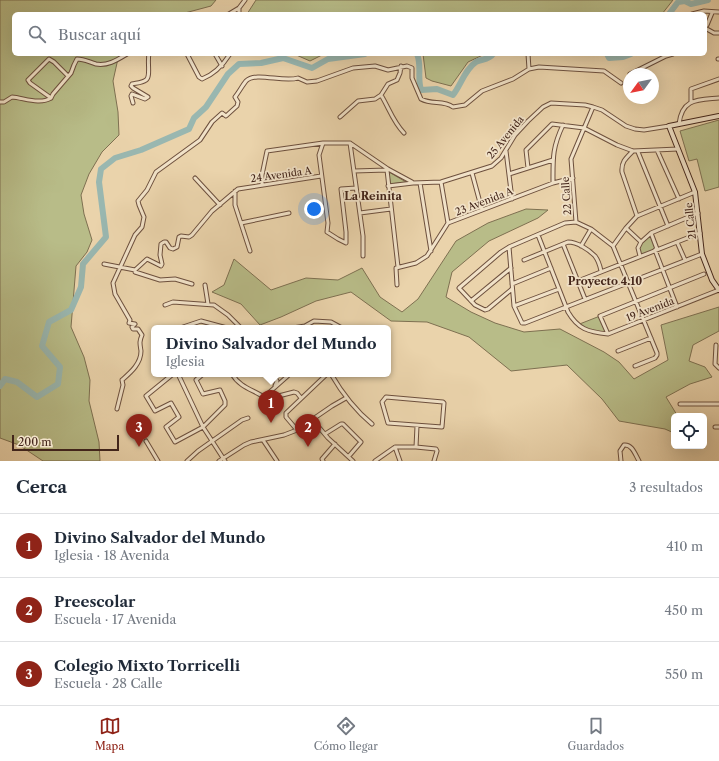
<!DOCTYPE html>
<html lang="es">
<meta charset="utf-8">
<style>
:root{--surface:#fff;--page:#f2f2f3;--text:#1f2937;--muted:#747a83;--line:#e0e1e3;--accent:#8f2418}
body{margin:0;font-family:"Libre Caslon Text",serif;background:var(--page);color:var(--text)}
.controls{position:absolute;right:12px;bottom:12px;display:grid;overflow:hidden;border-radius:6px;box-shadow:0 4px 16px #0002}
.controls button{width:36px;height:36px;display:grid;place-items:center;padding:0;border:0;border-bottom:1px solid var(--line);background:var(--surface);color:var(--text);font:20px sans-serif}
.compass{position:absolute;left:623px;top:68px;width:36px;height:36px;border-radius:50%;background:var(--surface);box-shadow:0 4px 16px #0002;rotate:237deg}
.scale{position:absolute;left:12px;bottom:10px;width:107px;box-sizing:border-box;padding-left:4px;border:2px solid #43251a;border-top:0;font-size:11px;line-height:14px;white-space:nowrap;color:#43251a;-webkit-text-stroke:3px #f1e2c8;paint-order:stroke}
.you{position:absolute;left:314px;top:209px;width:14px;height:14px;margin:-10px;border:3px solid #fff;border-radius:50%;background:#1a73e8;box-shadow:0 0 0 6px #1a73e833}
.badge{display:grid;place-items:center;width:26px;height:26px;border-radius:50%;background:var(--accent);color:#fff;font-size:13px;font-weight:700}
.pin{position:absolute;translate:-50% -33px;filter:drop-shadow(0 1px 2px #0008)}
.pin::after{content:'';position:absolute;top:21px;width:14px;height:12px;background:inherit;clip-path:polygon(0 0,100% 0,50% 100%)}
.popup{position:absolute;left:151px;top:325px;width:240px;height:52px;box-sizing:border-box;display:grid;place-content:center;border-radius:6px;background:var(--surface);filter:drop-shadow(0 1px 3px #0005);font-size:13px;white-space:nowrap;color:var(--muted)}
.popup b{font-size:15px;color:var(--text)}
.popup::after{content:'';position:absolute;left:50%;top:100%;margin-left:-8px;border:8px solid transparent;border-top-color:var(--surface)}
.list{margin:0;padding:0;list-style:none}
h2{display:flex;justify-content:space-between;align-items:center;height:52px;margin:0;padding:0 16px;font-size:17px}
h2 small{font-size:13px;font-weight:400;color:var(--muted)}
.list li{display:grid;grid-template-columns:26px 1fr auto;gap:12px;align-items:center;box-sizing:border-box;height:64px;padding:0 16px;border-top:1px solid var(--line)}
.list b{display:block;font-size:15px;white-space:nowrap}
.list p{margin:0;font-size:13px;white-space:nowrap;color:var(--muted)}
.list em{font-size:13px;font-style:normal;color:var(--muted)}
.icon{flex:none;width:22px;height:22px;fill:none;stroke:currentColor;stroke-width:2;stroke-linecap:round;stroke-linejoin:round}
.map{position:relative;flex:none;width:719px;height:461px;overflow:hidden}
.search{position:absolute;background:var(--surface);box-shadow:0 4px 16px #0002;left:12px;right:12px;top:12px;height:44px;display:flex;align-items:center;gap:10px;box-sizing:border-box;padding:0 14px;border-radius:6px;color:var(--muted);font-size:15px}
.sheet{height:244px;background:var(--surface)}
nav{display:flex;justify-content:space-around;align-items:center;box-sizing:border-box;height:56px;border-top:1px solid var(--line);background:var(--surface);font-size:11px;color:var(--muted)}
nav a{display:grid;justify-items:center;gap:2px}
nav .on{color:var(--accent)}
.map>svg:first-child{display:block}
.green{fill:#b8bc88;stroke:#7e7051}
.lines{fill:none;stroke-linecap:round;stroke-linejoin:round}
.river{stroke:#99b7b0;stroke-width:6}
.street-casing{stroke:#6d503e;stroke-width:5}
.secondary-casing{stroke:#43251a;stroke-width:6}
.street{stroke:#f1e2c8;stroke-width:3}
.secondary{stroke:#f1e2c8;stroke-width:4}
.labels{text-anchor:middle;stroke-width:3.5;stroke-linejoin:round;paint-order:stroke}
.street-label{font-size:10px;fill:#43251a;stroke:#f1e2c8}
.neighbourhood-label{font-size:11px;font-weight:bold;fill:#43251a;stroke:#f1e2c8}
</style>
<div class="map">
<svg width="719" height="461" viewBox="0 0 719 461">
<rect width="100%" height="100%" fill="#ead3ab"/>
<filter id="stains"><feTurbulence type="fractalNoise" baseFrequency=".005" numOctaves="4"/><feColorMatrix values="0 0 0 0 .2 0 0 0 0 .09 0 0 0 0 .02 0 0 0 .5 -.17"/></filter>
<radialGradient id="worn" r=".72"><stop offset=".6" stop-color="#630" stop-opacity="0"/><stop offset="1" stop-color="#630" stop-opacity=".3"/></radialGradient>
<path class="green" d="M0 0H216L211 6 181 14H14V54H119L113 81 118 112 119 135 102 152 89 174 81 195 84 214 92 240 87 252 76 266 71 327 84 357 90 380 89 401 99 442 100 461H43L19 445 0 438Z
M256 0H673L662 14H247Z
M294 54H324L310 61Z
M423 54H485L468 62 451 86 432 81 426 78Z
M719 120V187L705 191 697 159 689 161 680 131Z
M389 172 406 182 390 184Z
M526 209 548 210 538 218 489 241 452 272 446 297 471 312 495 323 524 332 560 329 604 352 619 362 634 379 668 360 661 325 719 307V331L693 345 689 361 705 367 712 377 690 384 666 397 677 415 697 414 698 416H674V433L665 429 619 421 602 399 567 365 511 371 469 337 427 322 391 321 351 292 316 301 281 317 260 325 241 304 212 292 224 285 234 259 271 290 306 278 338 280 362 268 380 297 402 312 418 299 456 241 488 223Z
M651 233 657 249 640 256C637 243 642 241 651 233Z
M600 316 608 334 596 333 577 325Z"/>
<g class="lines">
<path class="river" d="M669 14 678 2 685 1 691 4 708 0
M417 54C422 65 417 78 421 90L437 89 453 95C461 85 465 69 476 62 481 59 489 60 493 54
M607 54 609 58 623 57 631 54
M0 386 5 379 17 382 37 397 58 384 60 367 42 346 49 322 71 310 81 287 83 264 106 237 99 182 101 169 115 158 141 150 189 129 194 118 206 107 228 74 239 64 261 63 283 58 312 68 328 59 365 54"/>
<g class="street-casing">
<path id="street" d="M229 14 239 8 245 0
M239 14V8
M692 14 704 11 719 12
M705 27 707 25 712 13
M705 28 714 33H719
M187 54 199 77 202 79C215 74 223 65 230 54
M215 54 222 66
M528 54 529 69
M718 59H719
M630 74 666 56 673 54
M381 95C389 108 393 122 404 133
M51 98 53 94 71 73 74 65 77 59C84 59 89 62 96 64 108 66 117 60 127 54
M51 98 30 83 28 80 49 59 54 62 68 76
M0 102H4L12 97C24 98 40 105 51 98
M691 102V89L719 79
M133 103 131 96 132 94 145 99 148 97 133 88 131 86 132 84C136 83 142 83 146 80 151 77 147 61 149 54
M340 117 358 101 375 99 381 95 388 84 397 80 400 73 401 66
M679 124C682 98 698 100 719 98
M323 143 319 155 328 223 327 232 338 239 346 243V232L341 189 356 188
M350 143 363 236V256
M657 150 679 199
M506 151 512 199
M633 151C626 158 621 162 622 172L637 216
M638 152 668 226
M528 168 526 150 552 124 584 128 617 145 633 151 678 149
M388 169 387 170 398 267
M354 171 387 170
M472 173 482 210
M509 174 553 160
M195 178 220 205
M441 182 448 223
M420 183 431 251
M553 183C553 159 552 148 563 125
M262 185V175L267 151 323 143H350L388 169 412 182
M388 186 413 183 441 182 492 166 501 158 515 135 528 121 543 107 551 103 585 105 593 107 602 110 626 126 635 129 644 130 669 126
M235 191V205L250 251
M360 213 391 209
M576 222 591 229 613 246 657 353V355L655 358 635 366
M576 222 571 159 593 107
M241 223 289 213
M626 228 641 242
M651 233 657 249
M538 235 568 312C578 329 588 332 608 334L719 290
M677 242 685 260
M563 244 585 299
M581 246 591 229
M613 246 626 228 637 216 695 192
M509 247 514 306 522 323H525L702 254
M655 250 677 307
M640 256 638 248 641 242 651 233 698 213
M524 260 568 242C577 242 588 249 595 256 598 260 600 266 601 271
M104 264 135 270V272L160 280 175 279 192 284
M135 270 147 259 161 266 162 264 160 255 161 244 164 242H166L170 248 173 249 177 247 179 237 181 236 189 237 192 235 212 211 238 189 321 176
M578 281 700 233
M512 284 551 268
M205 285 208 304
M397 285 396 268 416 263 427 256 448 223 553 183 573 178
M512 289 488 309 485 310 475 305 459 288 501 252 509 247 565 223 576 222
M471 301 511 268
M165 305 173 302 214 305 228 315 241 328
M514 306 559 289
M180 328 201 321 227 328
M293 328 305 326 314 321 331 322 342 328
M608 334 600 316 704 274
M716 345 715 364 719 368
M618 351 651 338
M173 374 146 396 155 411 171 403 179 417 166 427 175 442 203 427 225 405V401L220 390 203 394 196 380 203 374
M178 374 203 427 225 461
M232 374C240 388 255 390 267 399L294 392 297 393 301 398
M273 374 277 381 275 386
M331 374C342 393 355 410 372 424
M264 397 290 374
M386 397 443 402 444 403 442 427 388 423 382 402Z
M680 404H719
M117 409 123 385 122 380C130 373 141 364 141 351 140 344 139 342 142 335L138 329H133L132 327 135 324 129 323 130 320 115 294 113 283 135 235 142 227 144 217 139 205 138 201 147 190 156 172 200 140 212 122 222 113 226 116 237 106 238 102 235 97C239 92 242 86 246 81 256 71 283 83 298 78L307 82 317 81 353 68 375 66 388 70 407 66 412 68V78L421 99C432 105 443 100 453 107L465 105 482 91 513 79 529 69 539 67 604 71 621 83
M312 419 328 438 353 461
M715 427H719
M297 430 286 417V413L327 374
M325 434 341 424H343L361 442 349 456
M263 440 277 461
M146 441 158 461
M395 447 400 461
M416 447 417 426
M187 461 198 451 242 420 248 418
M219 461 244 445 251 442 284 435 297 430 332 406 346 398
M323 461 322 459 335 444
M375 461 395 447H416L436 449 437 451 434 461
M621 461 620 451 624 445C632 444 635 454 639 461"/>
</g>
<g class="secondary-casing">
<path id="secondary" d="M719 116 669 126 695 192 702 254 712 280 719 290"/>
</g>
<use href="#street" class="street"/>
<use href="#secondary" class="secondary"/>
</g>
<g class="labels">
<g class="street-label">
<text transform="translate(505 137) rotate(-51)" y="4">25 Avenida</text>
<text transform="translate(281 174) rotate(-8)" y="4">24 Avenida A</text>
<text transform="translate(566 196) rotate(-94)" y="4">22 Calle</text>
<text transform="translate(484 201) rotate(-21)" y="4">23 Avenida A</text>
<text transform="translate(690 221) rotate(-96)" y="4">21 Calle</text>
<text transform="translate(650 309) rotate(-21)" y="4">19 Avenida</text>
</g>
<g class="neighbourhood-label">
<text x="373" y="200">La Reinita</text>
<text x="605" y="285">Proyecto 4.10</text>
</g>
</g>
<rect width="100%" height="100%" filter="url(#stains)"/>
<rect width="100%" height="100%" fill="url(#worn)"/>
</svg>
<div class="controls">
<button><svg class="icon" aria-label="locate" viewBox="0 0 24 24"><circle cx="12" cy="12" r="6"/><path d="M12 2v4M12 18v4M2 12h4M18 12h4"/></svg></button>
</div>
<svg class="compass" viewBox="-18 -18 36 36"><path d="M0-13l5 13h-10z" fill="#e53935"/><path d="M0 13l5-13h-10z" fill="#747a83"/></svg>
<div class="scale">200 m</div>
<div class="you"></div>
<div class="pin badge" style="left:271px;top:423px">1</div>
<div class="popup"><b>Divino Salvador del Mundo</b>Iglesia</div>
<div class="pin badge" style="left:308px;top:447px">2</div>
<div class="pin badge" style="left:139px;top:447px">3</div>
<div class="search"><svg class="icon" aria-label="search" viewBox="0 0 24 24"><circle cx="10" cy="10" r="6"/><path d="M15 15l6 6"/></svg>Buscar aquí</div>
</div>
<section class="sheet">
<h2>Cerca<small>3 resultados</small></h2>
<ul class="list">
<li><span class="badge">1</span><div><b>Divino Salvador del Mundo</b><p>Iglesia · 18 Avenida</p></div><em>410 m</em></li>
<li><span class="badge">2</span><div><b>Preescolar</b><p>Escuela · 17 Avenida</p></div><em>450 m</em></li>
<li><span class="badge">3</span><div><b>Colegio Mixto Torricelli</b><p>Escuela · 28 Calle</p></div><em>550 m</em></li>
</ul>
</section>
<nav>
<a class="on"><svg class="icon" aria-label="map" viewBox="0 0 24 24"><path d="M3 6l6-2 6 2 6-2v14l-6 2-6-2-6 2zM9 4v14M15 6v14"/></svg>Mapa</a>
<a><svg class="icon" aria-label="directions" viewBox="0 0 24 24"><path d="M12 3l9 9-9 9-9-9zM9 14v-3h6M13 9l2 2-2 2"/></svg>Cómo llegar</a>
<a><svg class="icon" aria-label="saved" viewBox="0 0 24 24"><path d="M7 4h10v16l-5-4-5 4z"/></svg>Guardados</a>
</nav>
